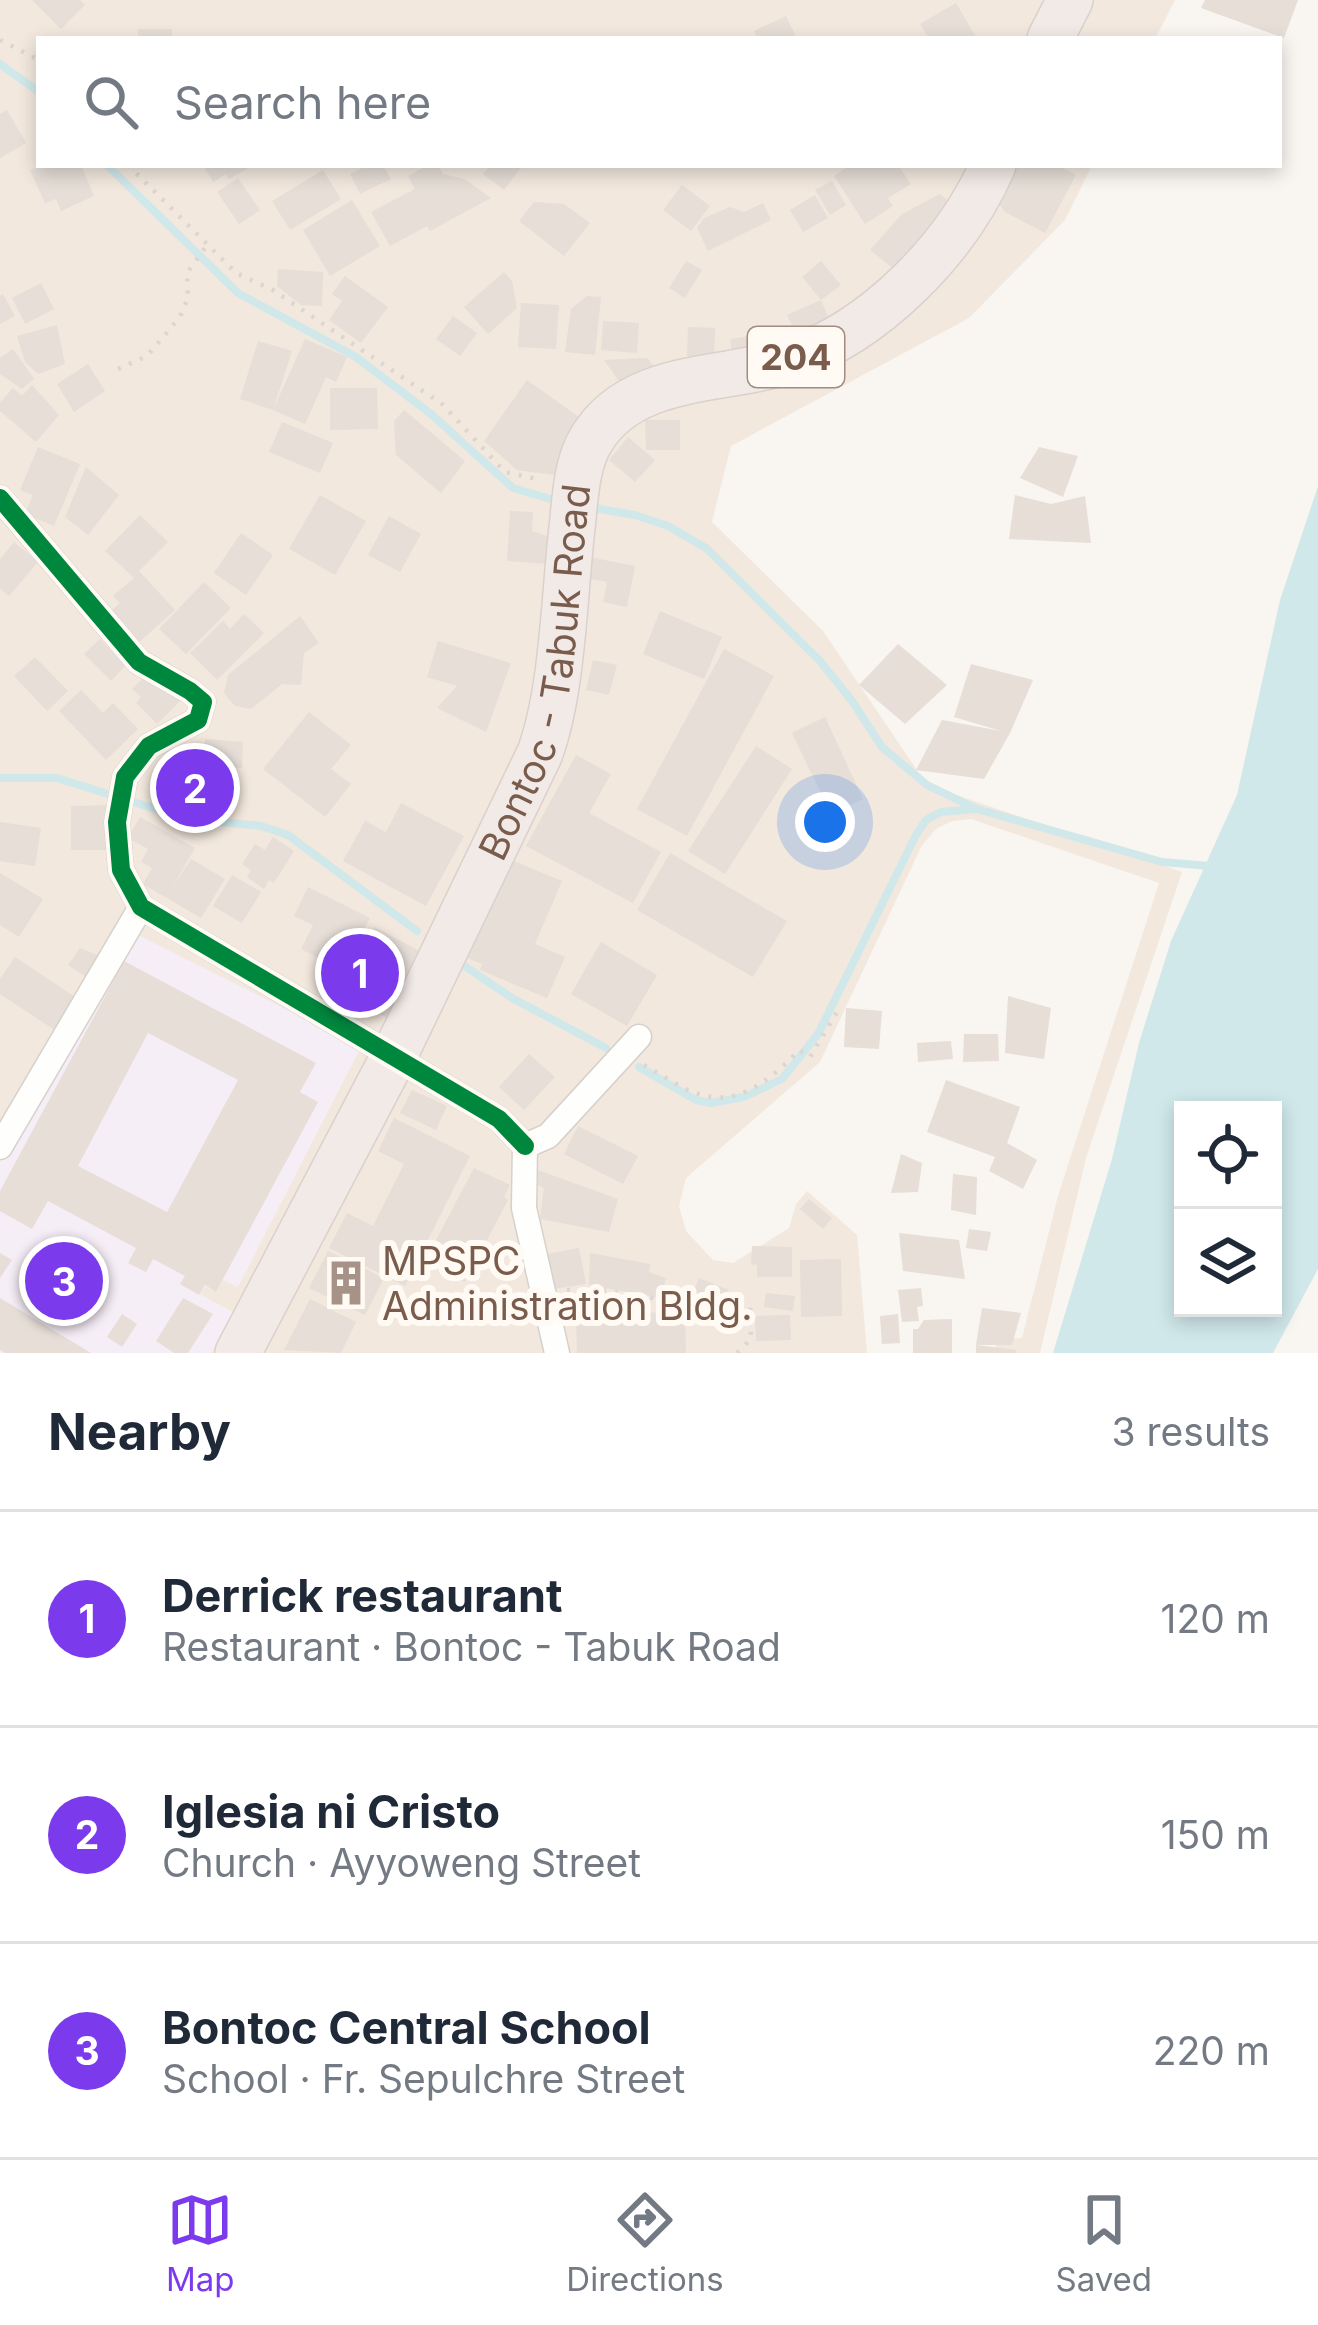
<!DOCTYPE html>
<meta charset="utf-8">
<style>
:root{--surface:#fff;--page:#f6f6f7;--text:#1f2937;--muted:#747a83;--line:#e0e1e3;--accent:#7c3aed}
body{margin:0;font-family:Inter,sans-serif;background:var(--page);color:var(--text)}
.controls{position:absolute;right:36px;bottom:36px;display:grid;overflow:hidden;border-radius:0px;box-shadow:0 6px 18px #0003}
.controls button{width:108px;height:108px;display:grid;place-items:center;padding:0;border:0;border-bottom:3px solid var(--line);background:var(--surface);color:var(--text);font:60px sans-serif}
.you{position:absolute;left:825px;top:822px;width:42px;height:42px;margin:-30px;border:9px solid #fff;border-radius:50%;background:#1a73e8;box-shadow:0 0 0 18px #1a73e833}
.badge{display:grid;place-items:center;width:78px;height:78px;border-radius:50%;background:var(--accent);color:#fff;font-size:39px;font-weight:700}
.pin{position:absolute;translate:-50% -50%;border:6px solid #fff;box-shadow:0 3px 12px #0006}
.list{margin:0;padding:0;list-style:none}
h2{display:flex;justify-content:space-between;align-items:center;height:156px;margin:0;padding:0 48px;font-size:51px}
h2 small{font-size:39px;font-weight:400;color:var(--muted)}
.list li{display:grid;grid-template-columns:78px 1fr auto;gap:36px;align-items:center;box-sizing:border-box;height:216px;padding:0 48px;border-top:3px solid var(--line)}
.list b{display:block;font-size:45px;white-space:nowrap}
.list p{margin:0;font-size:39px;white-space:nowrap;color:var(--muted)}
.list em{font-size:39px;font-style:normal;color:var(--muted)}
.icon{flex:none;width:66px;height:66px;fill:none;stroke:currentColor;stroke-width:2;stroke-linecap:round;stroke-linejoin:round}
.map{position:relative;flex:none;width:1318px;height:1353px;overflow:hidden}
.search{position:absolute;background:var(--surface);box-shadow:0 6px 18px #0003;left:36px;right:36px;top:36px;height:132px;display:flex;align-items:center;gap:30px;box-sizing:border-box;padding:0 42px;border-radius:0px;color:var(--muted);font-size:45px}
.sheet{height:804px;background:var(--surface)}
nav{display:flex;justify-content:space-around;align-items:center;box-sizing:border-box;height:168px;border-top:3px solid var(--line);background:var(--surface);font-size:33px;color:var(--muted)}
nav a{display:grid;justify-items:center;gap:6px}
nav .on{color:var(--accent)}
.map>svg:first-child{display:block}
.residential{fill:#f2e8de}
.education{fill:#f6eef6}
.water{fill:#d0e8ea;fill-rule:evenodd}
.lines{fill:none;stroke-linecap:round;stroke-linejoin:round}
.stream{stroke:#d0e8ea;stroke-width:8}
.building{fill:#e6ded7;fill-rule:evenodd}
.street-casing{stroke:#d7d1cb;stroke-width:27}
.highway-casing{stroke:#dad1cc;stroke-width:48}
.path{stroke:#dcd5d0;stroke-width:4.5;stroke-dasharray:3 9;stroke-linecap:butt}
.street{stroke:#fefefd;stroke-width:24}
.highway{stroke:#f2eae7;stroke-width:45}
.cycleway-casing{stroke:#fffaf3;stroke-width:26}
.cycleway{stroke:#00873e;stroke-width:18}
.labels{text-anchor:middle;stroke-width:12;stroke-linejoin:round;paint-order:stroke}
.shield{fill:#fffaf3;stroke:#a28b7f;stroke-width:3}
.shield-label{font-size:36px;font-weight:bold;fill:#7a5c4d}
.street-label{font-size:39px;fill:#7a5c4d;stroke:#fffaf3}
.poi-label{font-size:39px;fill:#7a5c4d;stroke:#fffaf3;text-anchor:start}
</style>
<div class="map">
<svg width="1318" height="1353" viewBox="0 0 1318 1353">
<rect width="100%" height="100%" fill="#f9f5f0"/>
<path class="residential" d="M0 0H1175L1155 39H39V165H1092L1065 220 969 318 731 446 712 522 823 631 927 785 1182 872 1086 1158 1040 1353H987L994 1352 998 1340 1022 1338 1058 1196 1159 883 971 819 952 821 936 829 922 845 820 1062 686 1178 679 1206 686 1231 713 1260 733 1263 789 1228 796 1204 807 1191 857 1235 867 1353H0Z"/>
<path class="education" d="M134 933 361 1047 238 1287 223 1280 216 1292 205 1286 200 1294 234 1313 211 1353H0V1161Z"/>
<path class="water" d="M1318 486V1269L1273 1353H1053L1112 1159 1139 1043 1171 941 1237 795 1280 600ZM1183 1110H1273V1308H1183Z"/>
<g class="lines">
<path class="stream" d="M0 64 39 92
M107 165 238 293 356 357 431 414 513 488 561 502
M588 507 635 515 668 526 706 548 820 661 852 701 882 747 927 785 977 809
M0 778H57L159 810 201 820 261 826 288 835 417 931
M466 967 512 998 606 1048
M639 1067 696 1100 711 1103 744 1097 782 1079 818 1034 916 835 926 820 941 812 977 809 1162 862 1210 866"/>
</g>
<path class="building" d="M32 0H80L85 5 61 29Z
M1205 0H1298L1284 38 1201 8Z
M956 3 977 39H929L920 24Z
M786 16 797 39H758L754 31Z
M138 29H172V39H138Z
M7 110 26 143 0 158V114Z
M41 165H81L94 196 61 211 56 199 45 203 30 170Z
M203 165H254L229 179 226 174 213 182Z
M368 165H383L391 179 360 194 350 174Z
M428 165H438L443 174 464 179 491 198 430 231 427 226 390 246 371 212 415 189 408 176Z
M490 165H523L504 190 483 174Z
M850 165H898L911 184 888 198 893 206 865 224 834 176Z
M1009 165H1065L1063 168 1076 175 1045 233 1005 212 993 196Z
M323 170 341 199 290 230 272 201Z
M238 178 260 210 239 224 217 192Z
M832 181 846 205 830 215 815 190Z
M682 185 710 206 691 231 663 210Z
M940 194 963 213 909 281 870 250 902 214Z
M815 195 828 218 803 232 790 210Z
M352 200 380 246 330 276 303 230Z
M534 202 564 204 590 223 564 256 519 221Z
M763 203 771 220 708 251 697 228 704 218 730 207 744 212Z
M686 261 702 270 685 298 669 288Z
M821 261 841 285 821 300 802 277Z
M278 269 323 272 322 306 301 305 277 286Z
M504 272 512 281 517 308 488 334 464 307Z
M345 276 388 307 361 343 329 320 342 301 332 294Z
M41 283 54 309 25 324 12 298Z
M3 294 15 316 0 324V296Z
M587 296 601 297 595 355 565 352 571 309Z
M821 300 831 324 798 338 787 315Z
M521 303 559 305 556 349 518 347Z
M453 316 477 333 460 356 436 339Z
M603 321 639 323 637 353 601 350Z
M57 325 65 364 38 374 25 362 17 336Z
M688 327 715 328 714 357 687 356Z
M762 334 765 356 733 361 730 339Z
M305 339 347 357 336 382 326 377 305 424 273 410Z
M258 341 292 351 273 410 240 399Z
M13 349 34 379 22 389 0 374V358Z
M647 358 661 375 629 395 604 360Z
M88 364 105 391 74 412 57 384Z
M527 380 583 420 562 476 517 470 484 441Z
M32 385 59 415 36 442 0 411V403L13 388 22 396Z
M330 388H377L378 429 330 430Z
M404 410 465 461 441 493 396 455 394 421Z
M645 420H680V450H646Z
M282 422 333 443 320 473 269 452Z
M628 437 655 460 635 482 609 460Z
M38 447 80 464 54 526 25 514 33 495 20 490Z
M1039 447 1078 456 1063 497 1020 478Z
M86 467 119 495 88 535 65 517Z
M320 495 366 521 335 575 289 549Z
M1015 495 1051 504 1085 496 1091 543 1009 539Z
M510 511 533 512 532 531 550 537 549 564 507 561Z
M140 515 168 542 139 571 175 610 138 643 110 612 120 603 113 596 134 578 105 551Z
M389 516 421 534 400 572 368 555Z
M241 533 273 555 246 595 214 573Z
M14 542 38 562 9 596 0 589V559Z
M589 557 635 566 627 607 603 602 607 582 585 578Z
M204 582 231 608 186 654 159 629Z
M660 611 722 637 704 679 643 654Z
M244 614 264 633 217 680 190 653 223 621 230 629Z
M300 616 319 643 304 653 301 685 282 684 251 709 235 706 224 693 228 675Z
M100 639 126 665 111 681 84 654Z
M438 641 511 663 486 732 437 708 457 686 427 677Z
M898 644 947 685 905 724 859 685Z
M724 649 774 676 687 836 637 809Z
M35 657 68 691 47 711 14 676Z
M593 660 617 665 609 695 586 690Z
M971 664 1033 680 1010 733 984 779 916 770 942 720 1001 731 954 717Z
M147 674 159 679 180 701 157 724 136 703 141 697 132 689Z
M81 690 103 713 113 703 138 729 106 760 59 711Z
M309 712 351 745 331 769 351 784 325 817 263 769Z
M825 717 863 799 831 814 792 733Z
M205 739 243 742 242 768 210 766 211 755H204Z
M756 746 792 769 725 874 688 851Z
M576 755 611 774 589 813 661 852 633 903 526 846Z
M161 766 234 776 229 810 157 801Z
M401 803 464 836 426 906 343 861 365 821 386 832Z
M112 805V850H71V806Z
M140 817 195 848 170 891 191 859 225 879 201 918 143 884 152 868 141 862 148 849 128 838Z
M0 822 41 828 35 866 0 861Z
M273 837 294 851 274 883 269 880 264 889 247 877 251 870 242 864 255 844 265 850Z
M670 853 787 921 753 977 637 910Z
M509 859 562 881 535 944 565 957 547 998 480 970 482 964 467 958Z
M0 873 43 899 19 937 0 925Z
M232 875 261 892 242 923 213 906Z
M308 887 370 918 343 971 301 949 313 925 294 916Z
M375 927 425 954 389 1019 339 992Z
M601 942 657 975 627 1026 571 994Z
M80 948 105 958 91 980 68 965Z
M15 957 78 999 56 1031 0 994V979Z
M124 961 316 1063 300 1092 318 1102 216 1292 205 1285 199 1295 180 1284 185 1276 153 1259 146 1272 128 1263 136 1248 48 1201 32 1229 0 1211V1191ZM148 1033 238 1080 167 1212 78 1166Z
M1008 996 1051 1008 1044 1059 1005 1053Z
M846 1008 882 1011 879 1049 844 1047Z
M964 1034H998L999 1061 963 1062Z
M951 1041 953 1059 918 1062 917 1043Z
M529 1054 555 1077 524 1110 499 1087Z
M946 1080 1020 1107 1007 1143 1037 1160 1023 1189 989 1171 995 1157 927 1132Z
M412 1090 447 1106 436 1130 400 1113Z
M394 1118 470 1156 405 1286 329 1248 347 1213 373 1226 404 1164 378 1151Z
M578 1126 638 1156 623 1184 564 1154Z
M901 1154 922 1163 918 1192 891 1193Z
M474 1168 510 1185 504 1197 508 1200 465 1282 425 1261Z
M535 1169 618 1199 609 1232 540 1219 544 1188 529 1182Z
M953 1174 977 1177 976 1215 951 1210Z
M809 1199 832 1218 823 1229 800 1209Z
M969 1229 991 1232 987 1251 966 1248Z
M899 1233 959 1240 965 1279 903 1271Z
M752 1246 792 1247V1277H757V1264L751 1265Z
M579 1248 586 1284 553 1289 547 1254Z
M328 1251 384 1278 365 1315 309 1288Z
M0 1253 12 1260 0 1278Z
M590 1253 650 1264 649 1272 666 1278 661 1298 589 1285Z
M841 1259 842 1316 801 1317 800 1260Z
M699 1278 729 1290 718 1317 688 1304Z
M921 1288 923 1306 917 1307 919 1321 902 1322 898 1290Z
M766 1293 795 1296 793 1311 764 1307Z
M0 1298 91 1353H5L0 1350Z
M183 1298 213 1314 188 1353H174L156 1341Z
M310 1299 356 1322 341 1353 284 1350Z
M982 1308 1021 1313 1012 1345H976Z
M685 1312 686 1353H577L576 1314Z
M122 1314 137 1324 122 1347 107 1337Z
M898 1314 900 1343 882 1344 880 1316Z
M790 1315 791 1340 756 1341 755 1316Z
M952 1319V1353H913V1329H918L924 1320Z
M976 1345 1016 1350V1353H976Z"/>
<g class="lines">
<g class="street-casing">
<path id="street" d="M0 498 139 662 190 691 203 702 198 720 149 746 125 777 117 822 121 870 141 907
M141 907 499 1119 525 1146
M525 1146 524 1208 557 1353
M525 1146 548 1136 639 1037
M0 1147 141 907"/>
</g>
<g class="highway-casing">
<g id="highway">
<path d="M1050 39 1070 0"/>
<path id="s1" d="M238 1353 394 1056 540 753C563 689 564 597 572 528 575 501 576 464 591 440 631 372 723 382 788 361 875 332 957 248 993 165"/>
</g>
</g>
<path class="path" d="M0 40 39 60
M128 165 236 273 273 290 442 404 505 472 542 480
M118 369 147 356 180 317 188 298 187 273 207 245
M644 1065C663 1075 685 1092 706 1096 742 1105 777 1074 799 1050L810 1057 837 1012
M567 1290H600L659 1299
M737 1353 751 1339 750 1302"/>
<use href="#street" class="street"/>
<use href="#highway" class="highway"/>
<g class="cycleway-casing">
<path id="cycleway" d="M0 498 139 662 190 691 203 702 198 720 149 746 125 777 117 822 121 870 141 907 499 1119 525 1146"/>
</g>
<use href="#cycleway" class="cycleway"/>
</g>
<defs>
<g id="building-bare" transform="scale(3.6)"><path d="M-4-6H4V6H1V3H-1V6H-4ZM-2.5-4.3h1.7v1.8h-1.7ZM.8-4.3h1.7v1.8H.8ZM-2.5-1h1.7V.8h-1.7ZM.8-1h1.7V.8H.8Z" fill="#a69286" stroke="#fffaf3" stroke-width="2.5" paint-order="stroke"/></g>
</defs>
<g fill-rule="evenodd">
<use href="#building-bare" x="346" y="1283"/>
</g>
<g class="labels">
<rect class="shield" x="748" y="327" width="96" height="60" rx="9"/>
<g class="shield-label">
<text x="796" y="370">204</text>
</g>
<g class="street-label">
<text dy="14" stroke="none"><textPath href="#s1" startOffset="750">Bontoc - Tabuk Road</textPath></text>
</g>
<g class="poi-label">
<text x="382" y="1275">MPSPC<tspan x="382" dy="45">Administration Bldg.</tspan></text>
</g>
</g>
</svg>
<div class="controls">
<button><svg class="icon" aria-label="locate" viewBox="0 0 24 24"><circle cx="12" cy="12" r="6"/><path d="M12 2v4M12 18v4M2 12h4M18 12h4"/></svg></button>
<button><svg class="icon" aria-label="layers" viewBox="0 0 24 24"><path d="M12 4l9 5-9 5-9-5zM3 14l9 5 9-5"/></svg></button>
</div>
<div class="you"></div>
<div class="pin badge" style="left:360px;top:973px">1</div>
<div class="pin badge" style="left:195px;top:788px">2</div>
<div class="pin badge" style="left:64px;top:1281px">3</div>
<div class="search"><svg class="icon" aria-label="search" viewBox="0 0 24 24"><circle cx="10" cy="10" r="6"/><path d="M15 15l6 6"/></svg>Search here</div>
</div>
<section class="sheet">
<h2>Nearby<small>3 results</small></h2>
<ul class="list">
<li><span class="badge">1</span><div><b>Derrick restaurant</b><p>Restaurant · Bontoc - Tabuk Road</p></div><em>120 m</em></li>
<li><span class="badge">2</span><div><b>Iglesia ni Cristo</b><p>Church · Ayyoweng Street</p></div><em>150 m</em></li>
<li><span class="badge">3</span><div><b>Bontoc Central School</b><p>School · Fr. Sepulchre Street</p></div><em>220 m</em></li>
</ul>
</section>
<nav>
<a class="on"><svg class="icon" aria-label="map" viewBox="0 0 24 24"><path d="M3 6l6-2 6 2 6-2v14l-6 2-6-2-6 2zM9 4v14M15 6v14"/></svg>Map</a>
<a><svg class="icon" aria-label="directions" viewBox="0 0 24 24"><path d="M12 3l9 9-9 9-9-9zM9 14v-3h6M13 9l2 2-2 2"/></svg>Directions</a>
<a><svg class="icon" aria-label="saved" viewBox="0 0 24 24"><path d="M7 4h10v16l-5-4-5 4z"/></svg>Saved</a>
</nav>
